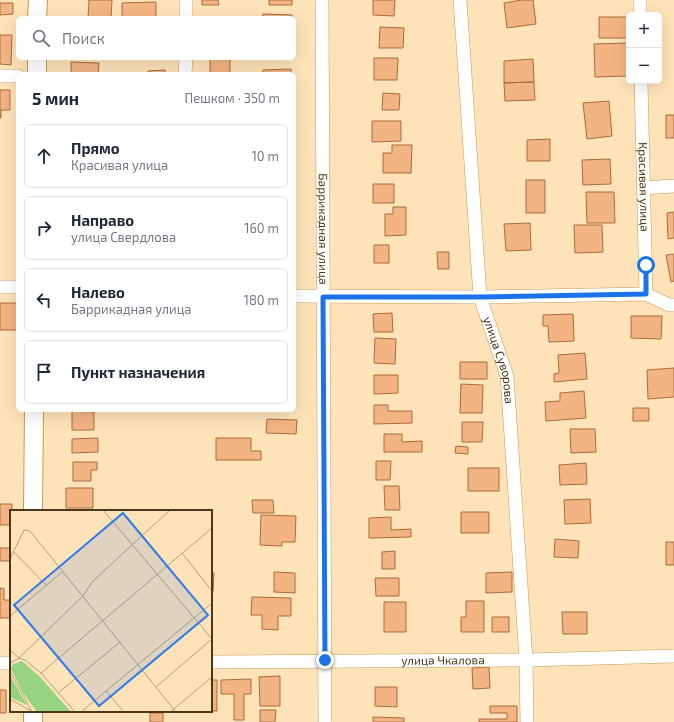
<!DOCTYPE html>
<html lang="ru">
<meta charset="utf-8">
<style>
:root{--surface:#fff;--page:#f6f6f7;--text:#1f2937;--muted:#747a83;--line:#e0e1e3}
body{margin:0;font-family:"Exo 2",sans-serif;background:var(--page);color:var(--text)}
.controls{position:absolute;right:12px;top:12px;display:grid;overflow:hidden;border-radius:6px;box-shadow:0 4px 16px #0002}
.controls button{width:36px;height:36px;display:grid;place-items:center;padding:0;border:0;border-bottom:1px solid var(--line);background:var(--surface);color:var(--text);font:20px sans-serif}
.stop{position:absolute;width:12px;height:12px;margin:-9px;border:3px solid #1a73e8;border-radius:50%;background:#fff}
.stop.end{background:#1a73e8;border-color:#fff;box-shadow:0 1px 4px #0008}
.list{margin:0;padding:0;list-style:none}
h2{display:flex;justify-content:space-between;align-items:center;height:52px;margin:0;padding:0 16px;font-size:17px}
h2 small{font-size:13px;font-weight:400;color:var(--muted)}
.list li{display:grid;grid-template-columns:26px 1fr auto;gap:12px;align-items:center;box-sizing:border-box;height:64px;margin:0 8px 8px;padding:0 8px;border:1px solid var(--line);border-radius:6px}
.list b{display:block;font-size:15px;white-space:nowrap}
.list p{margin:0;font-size:13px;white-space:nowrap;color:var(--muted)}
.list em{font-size:13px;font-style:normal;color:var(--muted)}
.icon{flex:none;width:22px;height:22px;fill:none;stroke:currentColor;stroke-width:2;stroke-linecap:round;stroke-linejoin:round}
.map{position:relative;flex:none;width:674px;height:722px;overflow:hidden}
.search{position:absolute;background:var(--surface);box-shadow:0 4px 16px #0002;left:16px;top:16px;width:280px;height:44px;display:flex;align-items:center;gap:10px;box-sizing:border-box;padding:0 14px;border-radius:6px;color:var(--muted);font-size:15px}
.panel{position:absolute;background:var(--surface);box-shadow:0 4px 16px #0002;left:16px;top:72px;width:280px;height:340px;border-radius:6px}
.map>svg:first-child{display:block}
.building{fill:#f3b484;stroke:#a96c39}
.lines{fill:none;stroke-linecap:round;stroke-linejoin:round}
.street-casing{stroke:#c69a54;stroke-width:14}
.secondary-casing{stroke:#c69a54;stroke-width:20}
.street{stroke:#fff;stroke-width:13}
.secondary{stroke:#fff;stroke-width:18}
.route{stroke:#1a73e8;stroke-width:5}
.labels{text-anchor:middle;stroke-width:3;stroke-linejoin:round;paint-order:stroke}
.street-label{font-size:12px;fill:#4a381a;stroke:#fee3b9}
.inset-road{fill:none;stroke:#b69f79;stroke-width:1}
.view{fill:#307ce8;fill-opacity:0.15;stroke:#307ce8;stroke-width:2}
.inset-edge{fill:none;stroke:#4a381a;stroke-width:2}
</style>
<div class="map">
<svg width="674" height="722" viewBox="0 0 674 722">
<rect width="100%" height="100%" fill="#fee3b9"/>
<path class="building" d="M89 0H112L111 18H88Z
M202 0H218L219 5H202Z
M269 0H292V5H269Z
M373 0H395L394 16 373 15Z
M522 0H533L536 24 507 28 504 3Z
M156 2V18H122V3Z
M0 3H13V14L0 15Z
M263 14 292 15V18H263Z
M599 17H628V38H599Z
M380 27 404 28 403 48H379Z
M0 35H12L11 65 0 64Z
M627 43V76L595 77 594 44Z
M210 58H230V74H210Z
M374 58H398L397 80H374Z
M533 59 534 82 504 83V61Z
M71 62 99 63 98 74H71Z
M291 69V74H263V70Z
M165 70V74H148V71Z
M534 82 535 100 505 101 504 83Z
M0 90H10V110H1V118H0Z
M383 93 400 94 399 110H382Z
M609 101 612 136 587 139 583 103Z
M666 115H674V138H666Z
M372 121H401V141L372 142Z
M550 139V161H527V140Z
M392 145H412L411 173H383V153H392Z
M610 159 611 184 583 185 582 160Z
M526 180H545V213H526Z
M373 184H394V203H373Z
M586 192H614L615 223H587Z
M393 207H406V235L385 236V214H393Z
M674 212V238L668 239 667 213Z
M530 223 531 250 506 251 504 224Z
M574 225H602L603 252 575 253Z
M374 245H389V263H374Z
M437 252H449V269H438Z
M674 254V281L671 282 666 255Z
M0 303H18V330H0Z
M392 313 393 332H374L373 314Z
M573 314 574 341 549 342 548 326H543V315Z
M631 316H662L661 339 631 338Z
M375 338 396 339 395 364 374 363Z
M585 353 587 379 554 382V374L559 373 558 355Z
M460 362H487V379H460Z
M674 368V397L648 399 647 370Z
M374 375H398V393L374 394Z
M461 384 483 385 482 413H460Z
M584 391 586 418 546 421 545 402 560 401V393Z
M374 405H388V411H412V423L374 424Z
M633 408H649V421H633Z
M72 411 94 412V430H72Z
M267 419 297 420 296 434 266 433Z
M462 422H483L482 442H462Z
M570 429H595L596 452 571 453Z
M384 434H402V442L422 441V452H384Z
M98 438V452L72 453V439Z
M216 438H251V451H261V460H216Z
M456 446 468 447V454L455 453Z
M376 461H391L390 480H376Z
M73 462H97V470H91V481H73Z
M586 463 587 484 560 485 559 465Z
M468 468H499V491H468Z
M384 486H399L400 510H385Z
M66 488H93V508H66Z
M590 499 591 523 565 524 564 500Z
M252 500H273L274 513H253Z
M0 504H12L11 525H0Z
M461 512H489V533H461Z
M261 515 296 516 295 542H282V546L260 545Z
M391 517V530L411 529V537L369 538V518Z
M555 539 579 541 578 558 554 557Z
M666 542H674V565H666Z
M0 548H11V561H0Z
M395 551V569H382V552Z
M274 572 295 573V593L274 592Z
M512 572V592L486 593V573Z
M211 573H214L213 592H211Z
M375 578H399V596H376Z
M0 588 4 589V600H11V618H0Z
M252 597 291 598V616H278V630L262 629V615H251Z
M466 601H484V632H461V617H466Z
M384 602H406V632H384Z
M562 612H587V634H563Z
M492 617H509V632H492Z
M489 667 490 688 473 689 472 668Z
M280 676V706H260L259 677Z
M251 679V694H244V720H234V694H221V680Z
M211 680H217V711H211Z
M375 687H397V707L375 706Z
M0 690H6V713H0Z
M490 706H517V722H479V719H507V713H490Z
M260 710H276L275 722H260Z
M150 713H163V722H150Z
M373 717 404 718V722H373Z"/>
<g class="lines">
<g class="street-casing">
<g id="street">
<path id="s1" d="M322 0 325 722"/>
<path id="s2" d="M460 0 480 297 507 376 526 660 527 722"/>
<path d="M640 0V15"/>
<path d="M186 18V0"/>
<path d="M185 74 186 58"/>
<path d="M0 76H18"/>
<path id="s3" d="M641 81 646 294"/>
<path d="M644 188 674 186"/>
<path d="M0 287H18"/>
<path d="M294 296 480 297 646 294 669 305H674"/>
<path id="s4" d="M211 662 526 660 674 656"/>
<path d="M0 663H11"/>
</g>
</g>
<g class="secondary-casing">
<path id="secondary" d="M37 18 38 0
M37 74V58
M33 511 34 410
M33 711V722"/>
</g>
<use href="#street" class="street"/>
<use href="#secondary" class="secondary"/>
</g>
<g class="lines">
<path class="route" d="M325 660 323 297H480L646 294V265"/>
</g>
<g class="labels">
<g class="street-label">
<text dy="4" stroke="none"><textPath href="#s3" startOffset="106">Красивая улица</textPath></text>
<text dy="4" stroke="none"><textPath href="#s1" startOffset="229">Баррикадная улица</textPath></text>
<text dy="4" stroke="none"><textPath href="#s2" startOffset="364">улица Суворова</textPath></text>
<text dy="4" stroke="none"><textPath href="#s4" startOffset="232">улица Чкалова</textPath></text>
</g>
</g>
<g transform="translate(10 510)">
<rect width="202" height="202" fill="#fee3b9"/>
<path d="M12 151 30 167 61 202H27L13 183 1 159 3 154ZM0 165 9 181 17 195 0 187Z" fill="#96d481"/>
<path class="inset-road" d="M93 0 202 129M3 41 36 75M172 43 202 81M0 49 14 20 20 21 166 202M0 106 52 62M0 140 9 148 73 86 82 72 160 0M0 153 9 148 15 150 31 163 65 202M0 161 21 200M31 163 202 18M146 177 202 129M96 181 114 202M48 183 110 132M0 189 23 202M71 202 202 93M160 202 202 167"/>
<path class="view" d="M113 3 198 105 89 196 4 95Z"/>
<rect width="202" height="202" class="inset-edge"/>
</g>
</svg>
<div class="controls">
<button>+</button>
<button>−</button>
</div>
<div class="stop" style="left:646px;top:265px"></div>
<div class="stop end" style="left:325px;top:660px"></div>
<div class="search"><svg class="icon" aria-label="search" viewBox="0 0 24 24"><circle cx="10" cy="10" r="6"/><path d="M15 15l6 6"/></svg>Поиск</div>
<section class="panel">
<h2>5 мин<small>Пешком · 350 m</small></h2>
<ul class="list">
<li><svg class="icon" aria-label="ahead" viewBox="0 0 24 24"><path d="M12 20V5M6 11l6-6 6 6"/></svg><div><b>Прямо</b><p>Красивая улица</p></div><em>10 m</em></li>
<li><svg class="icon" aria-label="right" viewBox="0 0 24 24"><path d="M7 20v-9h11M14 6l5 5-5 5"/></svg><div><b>Направо</b><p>улица Свердлова</p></div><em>160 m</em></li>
<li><svg class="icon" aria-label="left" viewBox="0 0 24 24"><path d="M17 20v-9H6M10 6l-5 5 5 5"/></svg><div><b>Налево</b><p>Баррикадная улица</p></div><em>180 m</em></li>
<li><svg class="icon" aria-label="arrive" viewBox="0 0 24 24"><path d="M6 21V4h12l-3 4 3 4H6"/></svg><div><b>Пункт назначения</b></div></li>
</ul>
</section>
</div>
